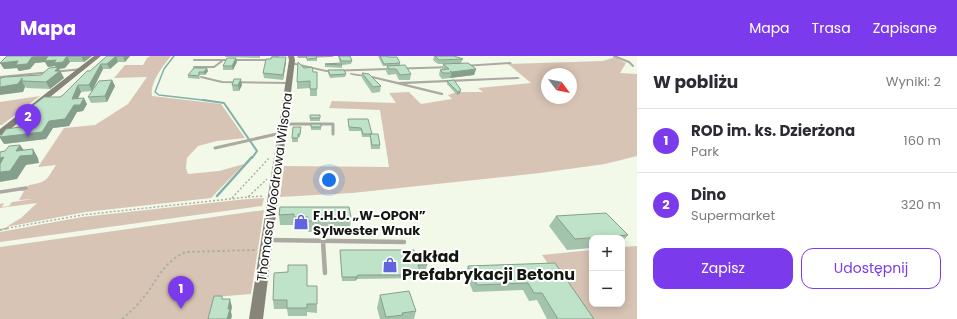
<!DOCTYPE html>
<html lang="pl">
<meta charset="utf-8">
<style>
:root{--surface:#fff;--page:#f2f2f3;--text:#2b2b33;--muted:#7c7c81;--line:#e1e1e2;--accent:#7c3aed}
body{margin:0;font-family:Poppins,sans-serif;background:var(--page);color:var(--text)}
.controls{position:absolute;right:12px;bottom:12px;display:grid;overflow:hidden;border-radius:8px;box-shadow:0 2px 10px #0003}
.controls button{width:36px;height:36px;display:grid;place-items:center;padding:0;border:0;border-bottom:1px solid var(--line);background:var(--surface);color:var(--text);font:20px sans-serif}
.compass{position:absolute;left:541px;top:12px;width:36px;height:36px;border-radius:50%;background:var(--surface);box-shadow:0 2px 10px #0003;rotate:122deg}
.you{position:absolute;left:329px;top:124px;width:14px;height:14px;margin:-10px;border:3px solid #fff;border-radius:50%;background:#1a73e8;box-shadow:0 0 0 6px #1a73e833}
.badge{display:grid;place-items:center;width:26px;height:26px;border-radius:50%;background:var(--accent);color:#fff;font-size:13px;font-weight:700}
.pin{position:absolute;translate:-50% -33px;filter:drop-shadow(0 1px 2px #0008)}
.pin::after{content:'';position:absolute;top:21px;width:14px;height:12px;background:inherit;clip-path:polygon(0 0,100% 0,50% 100%)}
.list{margin:0;padding:0;list-style:none}
h2{display:flex;justify-content:space-between;align-items:center;height:52px;margin:0;padding:0 16px;font-size:17px}
h2 small{font-size:13px;font-weight:400;color:var(--muted)}
.list li{display:grid;grid-template-columns:26px 1fr auto;gap:12px;align-items:center;box-sizing:border-box;height:64px;padding:0 16px;border-top:1px solid var(--line)}
.list b{display:block;font-size:15px;white-space:nowrap}
.list p{margin:0;font-size:13px;white-space:nowrap;color:var(--muted)}
.list em{font-size:13px;font-style:normal;color:var(--muted)}
.actions{display:flex;gap:8px;padding:12px 16px}
.actions a{flex:1;padding:9px 0;border:1px solid var(--accent);border-radius:12px;text-align:center;font-size:14px;color:var(--accent)}
.actions .main{background:var(--accent);color:#fff}
.map{position:relative;flex:none;width:637px;height:263px;overflow:hidden}
header{display:flex;align-items:center;gap:24px;box-sizing:border-box;height:56px;padding:0 20px;background:var(--accent);color:#fff}
header strong{font-size:19px}
nav{display:flex;gap:22px;margin-inline-start:auto;font-size:14px}
main{display:flex}
aside{flex:1;background:var(--surface)}
.map>svg:first-child{display:block}
.green{fill:#d8c4b4;fill-rule:evenodd}
.lines{fill:none;stroke-linecap:round;stroke-linejoin:round}
.stream-far2{stroke:#81b0a9;stroke-width:1.5}
.stream-far1{stroke:#81b0a9;stroke-width:2}
.stream{stroke:#81b0a9;stroke-width:2.5}
.path-far1{stroke:#acb0a3;stroke-width:1.5;stroke-dasharray:2 2;stroke-linecap:butt}
.path{stroke:#acb0a3;stroke-width:2;stroke-dasharray:2.5 2.5;stroke-linecap:butt}
.lane-far3{stroke:#aba9a2;stroke-width:2}
.lane-far2{stroke:#aba9a2;stroke-width:3}
.lane-far1{stroke:#aba9a2;stroke-width:3.5}
.lane{stroke:#aba9a2;stroke-width:4.5}
.street{fill:#aba9a2;fill-rule:evenodd}
.secondary{fill:#87847a;fill-rule:evenodd}
.wall{fill:#a4c3ac}
.shaded-wall{fill:#869f8c}
.building{fill:#bfe3c8;stroke:#869f8c}
.labels{text-anchor:middle;stroke-width:4;stroke-linejoin:round;paint-order:stroke}
.street-label{font-size:13px;fill:#141610;stroke:#fff}
.poi-label{font-size:13px;font-weight:bold;fill:#141610;stroke:#fff;text-anchor:start}
.near-poi-label{font-size:16px;font-weight:bold;fill:#141610;stroke:#fff;text-anchor:start}
</style>
<header>
<strong>Mapa</strong>
<nav><a>Mapa</a><a>Trasa</a><a>Zapisane</a></nav>
</header>
<main>
<div class="map">
<svg width="637" height="263" viewBox="0 0 637 263">
<rect width="100%" height="100%" fill="#f3f9e9"/>
<path class="green" d="M150 0H171C163 10 150 26 152 40L221 48 245 82 217 85 198 90 187 102 186 112 188 118 219 115 244 108 211 142 86 156 6 171 21 162 37 147 0 152V148L4 147 2 151 9 150 12 146 34 143 19 144 24 135H19L26 133 29 129C48 126 46 124 56 109L38 111 64 72 95 69 128 48 147 21 114 22 125 9H143L147 2Z
M615 1 626 7 620 17 637 18V100L605 108 540 117 352 137 280 141 284 110 389 111 380 54 329 52 332 45 396 47 389 37 409 36 421 48 452 43 448 39 457 36H483L478 32 531 27 508 8 603 5ZM547 18H571V42H547Z
M40 40 2 69H0V46Z
M264 142 262 150 0 186V176L82 161 247 143Z
M264 154 251 238 214 241 208 263H0V191Z
M637 190V263H586L542 199 592 194V248H622V191Z"/>
<g class="lines">
<path class="stream-far2" d="M174 0 164 13 155 36 159 39 211 45"/>
<path class="stream-far1" d="M203 44 224 47 257 95 252 102"/>
<path class="stream" d="M217 140 252 101"/>
<path class="path-far1" d="M248 141 264 140
M232 142 270 101
M3 173 82 159 248 141 267 123"/>
<path class="path" d="M0 174 9 172
M122 263C132 255 140 246 148 236 159 219 167 204 186 196L255 194"/>
<path class="lane-far3" d="M614 0 629 6 633 10
M194 4H269
M194 11H214L222 5
M201 21 222 26 289 27"/>
<path class="lane-far2" d="M284 68H333V78
M215 92 281 77"/>
<path class="lane-far1" d="M0 136 26 132"/>
<path class="lane" d="M269 184 404 186
M323 185 325 217"/>
<path class="street" d="M298 0H334L332 1 299 2 297 1Z
M291 6 326 14 452 10 454 11 452 12 326 16 291 8Z
M510 6 512 7 511 8 463 11 461 10 463 9Z
M82 12H84V14L0 22V20Z
M350 17 372 20 398 26 518 21 520 22 518 23 406 28 443 37V39H441L372 22 352 19 350 18Z"/>
<path class="secondary" d="M94 0H101L3 79H0V73Z
M288 0H294L295 4 263 263H249L289 4Z"/>
</g>
<path class="wall" d="M7 0H92L84 6H70L65 12 59 13 64 22 50 33 27 32 25 31 23 36 0 23 41 19 56 11 55 10 48 11 45 6 35 7 30 13 19 15 17 12 4 13Z
M107 0H130L125 6H118L110 13H103L92 35 81 36 78 42 87 48 83 55 77 56 69 70 53 72 46 83 4 88 20 71 25 67H24L20 60 63 39Z
M225 0H260V2L225 1Z
M272 0H279V1L286 6 283 24 264 22 263 17 272 1Z
M306 0 317 2V5H307Z
M338 0H350L352 5 351 8 342 9V12L325 11V8L340 7Z
M378 0H387L388 1 400 7V10L411 18 410 24H399L396 18 388 19 386 15 387 10H383Z
M434 0H454L463 3 461 7 476 13 474 19 442 23 439 19 440 14 442 13 443 8H438L433 4Z
M237 6 233 14H223V10Z
M194 12 208 15 205 19H199L200 23 188 22V19Z
M304 12 313 16H317V40H310V32L297 33V26Z
M328 14 346 18 345 21 330 22 328 17Z
M362 17 381 30 380 36 372 37 362 22Z
M112 24 115 30 107 46 91 47 88 41Z
M447 25 460 37 457 39 447 28Z
M232 29H242L239 35H233Z
M310 59H320V65H310Z
M348 63 372 78H371L380 89V93H371L370 81H362L361 75H349Z
M311 68H321V74H311Z
M301 74 300 81H298V86H292V82Z
M280 151 351 161 350 172H335V175L308 176V171L295 172V169H280L279 159Z
M556 160 628 179 622 186V182H592V192L567 194 549 170Z
M340 194 416 202 427 209 426 213H419L421 219 419 222 357 223 355 225H342Z
M555 207 594 263H547L537 244 529 245 523 234 473 236 465 217 468 210Z
M307 209V230H317V257L307 256V260H288L287 253H274L273 244 288 216Z
M380 239 416 255 414 263H380L377 252Z"/>
<path class="shaded-wall" d="M43 0H67L70 6 65 12 59 13 64 22 50 33 46 26 57 13 55 10 48 11 45 6 35 7 30 13 19 15 17 12 4 13 0 7 32 1Z
M81 0H92L84 6Z
M116 0 118 6 110 13 107 8Z
M123 0H130L125 6Z
M286 1V6L283 24V19Z
M236 2 237 6 233 14 232 10Z
M101 8 103 13 92 35 89 29Z
M207 12 208 15 205 19 204 16Z
M476 13 474 19 450 22 452 16Z
M22 22V25L25 31 23 36 0 39V31Z
M241 23 242 29 239 35 238 29Z
M112 24 115 30 107 46 105 40Z
M78 29 81 36 75 49 84 42 87 48 83 55 77 56 69 70 53 72 46 83 4 88 0 82V81L49 65 72 43Z
M461 34 460 37 457 39 458 36Z
M20 89 26 97 33 93 38 102 39 107 26 109 17 123 0 126V116L16 95Z
M4 101 0 111V102Z
M358 219 357 223 355 225 356 221Z
M230 243 232 251 231 256 232 260 231 263H227L228 253Z"/>
<path class="building" d="M7 0H43L32 1 27 8 16 9 18 5 0 7Z
M48 0H81H67L63 6 54 7 56 4 45 5Z
M107 0H124H116L107 8H101L89 29H78L72 43 84 42 80 49H74L65 63 49 65 42 76 0 81 6 73 20 71 33 60H20L44 41H60L63 39 87 15H90Z
M306 0H316L317 2 307 3Z
M339 0H350L352 5H341Z
M380 0H387L388 1H397L400 7 384 8Z
M435 0H454L463 3 439 4Z
M271 1H286L283 19 263 17 266 3H271Z
M227 2H236L232 10H223Z
M298 6 304 12 312 11 313 16H317V33H310V25L297 26Z
M341 7 342 9 325 8Z
M468 7 476 13 452 16 450 15 452 17H443L440 14 449 13 443 8Z
M405 9 411 18 400 19 396 13H389L387 10Z
M58 11 55 15H60L46 26 22 25V22L18 28 0 31V23L1 22 5 21 41 19 49 12Z
M194 12H207L204 16H199V20L188 19Z
M328 14H344L346 18 330 19Z
M362 17 369 18 381 30 373 31Z
M234 23H241L238 29H232Z
M112 24 105 40 88 41 99 25Z
M454 24 461 34 458 36 447 25Z
M310 59H320V62H310Z
M348 63H368L372 78H363L361 72 349 71Z
M311 68H321V71H311Z
M293 71H301L300 78H298V82H292Z
M370 78H378L380 89H372Z
M20 89 16 95 33 93V99L20 100 10 115 0 116V108L4 101 0 102V96L5 95 9 90Z
M280 151H349L351 161 335 162 336 164 308 165V161H294V158L279 159Z
M606 157 628 179 575 183 556 160Z
M340 194H414L416 202H425L427 209H418L421 219H358L356 221H342Z
M555 207 594 263H558L542 237H534L528 227 477 229 468 210Z
M288 209H307V230H317V248H307V252H287V244H273L274 217 288 216Z
M409 235 416 255 402 257 403 259 386 261 380 239Z
M214 240H222V243H230L228 253H230L227 263H208Z"/>
<defs>
<g id="shop-bare" transform="scale(1.2)"><path d="M-5-2.5h2.3a2.7 3.5 0 0 1 5.4 0H5L5.5 6h-11ZM-1.5-2.5h3a1.5 2.3 0 0 0-3 0Z" fill="#6065dd" stroke="#fff" stroke-width="2.5" paint-order="stroke"/></g>
</defs>
<g fill-rule="evenodd">
<use href="#shop-bare" x="301" y="166"/>
<use href="#shop-bare" x="390" y="209"/>
</g>
<g class="labels">
<g class="street-label">
<text transform="translate(274 131) rotate(-82)" y="5">Thomasa Woodrowa Wilsona</text>
</g>
<g class="poi-label">
<text x="313" y="164">F.H.U. „W-OPON”<tspan x="313" dy="15">Sylwester Wnuk</tspan></text>
</g>
<g class="near-poi-label">
<text x="402" y="206">Zakład<tspan x="402" dy="18">Prefabrykacji Betonu</tspan></text>
</g>
</g>
</svg>
<div class="controls">
<button>+</button>
<button>−</button>
</div>
<svg class="compass" viewBox="-18 -18 36 36"><path d="M0-13l5 13h-10z" fill="#e53935"/><path d="M0 13l5-13h-10z" fill="#7c7c81"/></svg>
<div class="you"></div>
<div class="pin badge" style="left:181px;top:253px">1</div>
<div class="pin badge" style="left:28px;top:81px">2</div>
</div>
<aside>
<h2>W pobliżu<small>Wyniki: 2</small></h2>
<ul class="list">
<li><span class="badge">1</span><div><b>ROD im. ks. Dzierżona</b><p>Park</p></div><em>160 m</em></li>
<li><span class="badge">2</span><div><b>Dino</b><p>Supermarket</p></div><em>320 m</em></li>
</ul>
<div class="actions"><a class="main">Zapisz</a><a>Udostępnij</a></div>
</aside>
</main>
